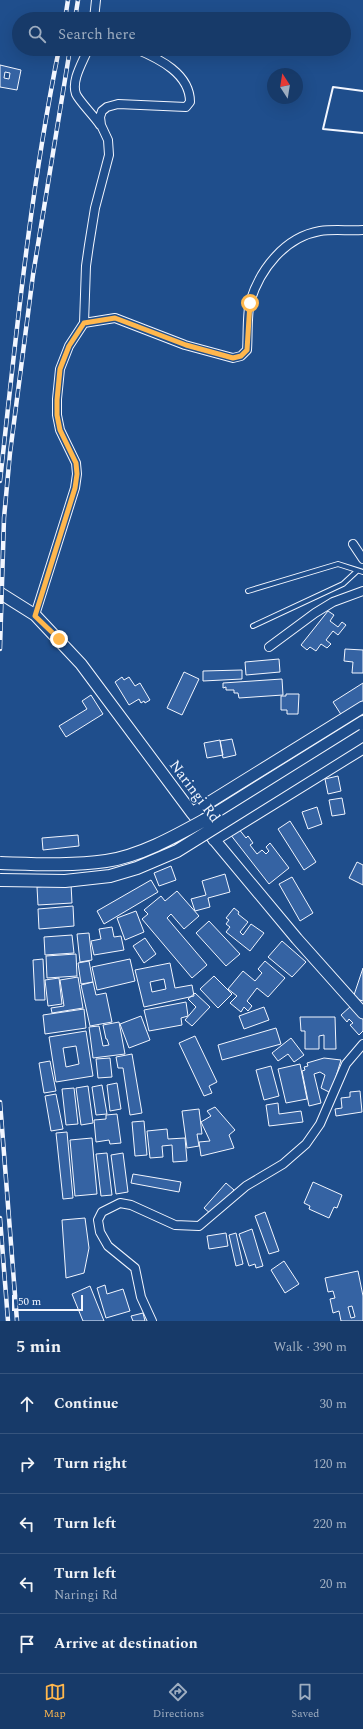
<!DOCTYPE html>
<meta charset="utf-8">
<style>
:root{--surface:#173a69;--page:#20416f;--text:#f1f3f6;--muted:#9eadc0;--line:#36547d;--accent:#ffb74d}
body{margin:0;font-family:Spectral,serif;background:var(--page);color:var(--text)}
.compass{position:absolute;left:267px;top:68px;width:36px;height:36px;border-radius:50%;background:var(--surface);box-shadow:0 4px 16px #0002;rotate:348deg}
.scale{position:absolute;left:12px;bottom:10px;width:71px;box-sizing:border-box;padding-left:4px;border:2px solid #f2f6ff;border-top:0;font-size:11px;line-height:14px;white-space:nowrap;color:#f2f6ff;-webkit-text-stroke:3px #1f4e8c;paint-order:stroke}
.stop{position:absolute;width:12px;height:12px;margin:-9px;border:3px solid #ffb74d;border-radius:50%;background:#fff}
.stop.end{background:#ffb74d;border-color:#fff;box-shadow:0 1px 4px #0008}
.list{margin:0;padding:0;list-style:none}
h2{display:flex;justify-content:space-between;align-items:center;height:52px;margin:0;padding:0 16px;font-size:17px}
h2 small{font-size:13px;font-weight:400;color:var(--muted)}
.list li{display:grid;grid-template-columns:26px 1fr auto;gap:12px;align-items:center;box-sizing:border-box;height:60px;padding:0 16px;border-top:1px solid var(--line)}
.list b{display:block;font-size:15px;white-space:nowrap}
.list p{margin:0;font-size:13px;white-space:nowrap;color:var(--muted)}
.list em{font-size:13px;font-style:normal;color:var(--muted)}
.icon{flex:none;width:22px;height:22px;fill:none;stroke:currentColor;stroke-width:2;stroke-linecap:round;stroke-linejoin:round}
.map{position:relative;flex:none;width:363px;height:1321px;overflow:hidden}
.search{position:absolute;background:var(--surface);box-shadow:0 4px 16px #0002;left:12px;right:12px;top:12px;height:44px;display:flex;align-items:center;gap:10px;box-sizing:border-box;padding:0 14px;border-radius:22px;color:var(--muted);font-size:15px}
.sheet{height:352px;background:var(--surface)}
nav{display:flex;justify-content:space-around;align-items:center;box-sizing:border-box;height:56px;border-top:1px solid var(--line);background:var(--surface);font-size:11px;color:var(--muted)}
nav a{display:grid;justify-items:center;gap:2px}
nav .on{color:var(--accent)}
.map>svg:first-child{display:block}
.building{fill:#3563a3;stroke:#f2f6ff;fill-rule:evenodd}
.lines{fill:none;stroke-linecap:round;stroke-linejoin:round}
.service-casing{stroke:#f2f6ff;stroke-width:6}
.minor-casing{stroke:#f2f6ff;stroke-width:10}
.tertiary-casing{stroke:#f2f6ff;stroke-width:13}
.secondary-casing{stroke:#f2f6ff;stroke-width:14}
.service{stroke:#1f4e8c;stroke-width:4}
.minor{stroke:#1f4e8c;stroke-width:8}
.tertiary{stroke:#1f4e8c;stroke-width:11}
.secondary{stroke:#1f4e8c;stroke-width:12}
.rail-casing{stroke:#f2f6ff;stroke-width:4.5}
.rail{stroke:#1f4e8c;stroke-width:3;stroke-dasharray:9;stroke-linecap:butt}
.secondary-bridge-casing{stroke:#f2f6ff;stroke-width:14;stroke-linecap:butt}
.secondary-bridge{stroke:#1f4e8c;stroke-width:12}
.wall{stroke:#f2f6ff;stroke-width:2}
.route{stroke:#ffb74d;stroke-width:5}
.labels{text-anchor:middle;stroke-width:3;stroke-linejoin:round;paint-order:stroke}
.street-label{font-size:15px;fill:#f2f6ff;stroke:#1f4e8c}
</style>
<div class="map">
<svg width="363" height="1321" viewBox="0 0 363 1321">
<rect width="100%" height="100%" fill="#1f4e8c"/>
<path class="building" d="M0 65 21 70 17 90 0 87ZM5 72 10 73 9 79 4 78Z
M328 611 334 615 330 621 338 627 342 622 346 625 338 635 333 631 326 640 331 644 327 648 321 644 316 651 310 647 307 650 301 645Z
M345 649 363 650V673H352L353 662 344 661Z
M279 659 280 672 246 675 245 662Z
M242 670V679L203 681V671Z
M184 672 199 679 182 715 167 708Z
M122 677 124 680 129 677 135 686 140 683 150 700 145 703 144 701 141 703 139 699 129 705 115 682Z
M282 679 283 695 239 698 238 693H234V690H226V687L223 688V683Z
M363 683V704L342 716 333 702Z
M286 694H299L298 714H287V710H281V696H286Z
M91 695 103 714 66 737 59 726 87 709 82 701Z
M232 739 236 755 223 758 220 741Z
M220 740 223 755 207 758 204 743Z
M338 776 341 791 328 794 325 779Z
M342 798 345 814 332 816 329 800Z
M317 807 322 824 308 829 302 812Z
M290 821 316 862 304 870 278 829Z
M238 828 246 838 248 836 253 843 250 845 257 854 262 850 266 854 269 851 266 847 270 843 289 868 269 884 230 834Z
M78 835 79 846 43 850 42 838Z
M357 862 363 865V885L349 878Z
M171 866 176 880 159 886 154 873Z
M225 874 230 892 208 898 210 907 195 911 191 899 206 895 202 881Z
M292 877 313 913 300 921 279 884Z
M151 880 158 892 104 924 97 911Z
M71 884 72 903 38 905 37 887Z
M177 891 199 916 184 929 171 914 167 918 207 965 192 978 142 919 148 914 144 910 161 896 165 901Z
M73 906 74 926 39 929 38 909Z
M234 908 239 912 238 914 248 922 240 932 243 935 251 924 264 933 250 951 226 932 230 927 226 924 229 920 226 918Z
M136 911 144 932 125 940 117 918Z
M209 921 240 954 226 966 196 933Z
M112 927 114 937 121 936 124 950 94 955 91 941 101 939 99 929Z
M89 933 92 960 80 962 77 934Z
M72 935 74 953 45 955 44 937Z
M145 938 156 954 144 963 133 946Z
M282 941 306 962 292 977 268 957Z
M76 954 77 976 47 978 46 956Z
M43 959 45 1000H35L33 960Z
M130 959 135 981 97 990 92 967Z
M89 961 93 982 81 984 78 963Z
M265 961 285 978 268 997 257 988 247 1001 252 1006 248 1011 244 1007 241 1012 230 1003 237 996 228 989 243 971 255 981 262 973 258 969Z
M170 963 175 988 192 985 194 996 144 1007 135 970ZM164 979 166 989 152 992 150 982Z
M363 968V1001L353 998Z
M214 976 232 994 218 1008 200 989Z
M78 977 83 1008 52 1013 51 1008 64 1006 60 980Z
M59 978 62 1004 48 1006 45 980Z
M93 982 96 995 106 993 112 1022 90 1026 81 985Z
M195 993 210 1007 192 1026 185 1020 196 1007 188 999Z
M186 1002 188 1016 181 1018 182 1025 149 1031 144 1010Z
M351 1006 363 1019V1031L359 1035 350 1025 353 1023 349 1019 347 1022 341 1015Z
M264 1007 269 1020 244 1029 239 1016Z
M84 1009 86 1028 45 1034 43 1015Z
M141 1016 150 1040 129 1048 120 1024Z
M300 1017H335L336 1049H324V1035L319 1036V1049H305V1031H301Z
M119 1022 125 1054 93 1058 89 1027 99 1026 103 1046 109 1045 107 1039H106L103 1025Z
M276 1028 281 1044 222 1060 218 1045Z
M86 1031 93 1076 56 1082 49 1037ZM76 1046 79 1064 66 1067 63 1048Z
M195 1036 217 1082 209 1086 212 1093 204 1096 179 1043Z
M291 1038 304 1055 294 1062 288 1054 278 1061 272 1053Z
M132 1054 142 1113 130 1115 123 1068H118L116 1057Z
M110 1058 112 1077 98 1078 96 1059Z
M324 1058 341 1060 331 1093 321 1088 325 1075 320 1072 314 1074 321 1103 309 1106 302 1071 305 1070 304 1067 308 1066 307 1063Z
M50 1061 56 1091 44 1093 39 1063Z
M300 1064 307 1099 286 1103 278 1069Z
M271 1066 279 1096 264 1100 256 1070Z
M117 1083 121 1109 110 1111 107 1085Z
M102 1085 107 1114 96 1115 92 1087Z
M88 1086 93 1123 81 1125 76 1088Z
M74 1088 78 1124 66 1125 62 1089Z
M360 1091 362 1112 336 1116 335 1109 342 1108 341 1098 350 1097V1092Z
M56 1094 63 1129 51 1131 45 1096Z
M278 1103 279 1114 301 1111 303 1122 269 1126 266 1105Z
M215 1107 235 1130 229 1135 234 1148 201 1156 199 1142 210 1141 201 1122 211 1116 207 1111Z
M199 1109 202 1134H197L199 1146 187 1148 182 1111Z
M117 1114 121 1143 110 1144 109 1140 96 1142 94 1120 106 1119V1115Z
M144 1121 147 1155 135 1156 132 1122Z
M167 1129 168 1139 185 1138 187 1161 173 1162 172 1145 162 1146 163 1157 150 1158 147 1131Z
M67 1132 73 1198 63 1199 56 1133Z
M92 1138 97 1194 75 1196 70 1140Z
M107 1153 112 1195 101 1196 96 1154Z
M123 1153 128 1192 116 1194 111 1155Z
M133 1174 181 1182 179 1192 131 1183Z
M313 1182 342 1195 337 1208 334 1207 329 1218 309 1209 310 1206 304 1203Z
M226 1183 234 1190 211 1214 204 1208Z
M265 1212 279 1251 269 1254 255 1216Z
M85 1218 89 1248 84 1273 66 1278 62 1220Z
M252 1229 263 1266 256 1268 255 1264 249 1266 239 1234Z
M226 1233 228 1246 209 1249 207 1236Z
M236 1233 243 1264 236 1266 229 1235Z
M284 1261 299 1284 285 1293 271 1270Z
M358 1271 363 1296V1321H341L339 1311 333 1313 330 1299 335 1298 333 1291 328 1292 325 1278ZM352 1306 355 1317 351 1318 348 1307Z
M105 1285 107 1294 123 1289 130 1311 106 1318 97 1288Z
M90 1286 104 1321H83L72 1294Z
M143 1313 145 1321H133L131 1316Z"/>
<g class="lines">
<g class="service-casing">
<path id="service" d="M248 591 338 564 363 572
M253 626 343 584 357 571"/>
</g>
<g class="minor-casing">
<path id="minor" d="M94 19 96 0
M88 49C83 62 71 80 76 94 79 101 95 117 100 125
M84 323 115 318 185 345 233 358 241 356 247 350C248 337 247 313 250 302 260 269 285 237 320 231 334 229 349 231 363 230
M353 544 363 559
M35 615 75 488 77 474 76 463 60 430 57 415V399L60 369 69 346 84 323 86 266 89 245 95 208 109 155 108 140 101 125 100 117 102 111 107 107 118 104 186 107 190 102C190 74 160 59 136 49
M269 647 315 613 333 602 363 591
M152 1321 141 1297 135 1268 108 1246 100 1232 98 1220 102 1212 120 1203 131 1205 175 1225 199 1226 246 1186 283 1164 306 1144 320 1124 346 1064 363 1044"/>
</g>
<g class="tertiary-casing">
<path id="tertiary" d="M0 593 35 615 81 664 192 813 297 939 363 1013
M192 813 363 707
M214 840 363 748"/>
</g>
<g class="secondary-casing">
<path id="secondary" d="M212 816 363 722"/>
</g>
<use href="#service" class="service"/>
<use href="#minor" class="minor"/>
<use href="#tertiary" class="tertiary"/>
<use href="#secondary" class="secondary"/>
<g class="rail-casing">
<path id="rail" d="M65 19 68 0
M75 19 78 0
M0 481C16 336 30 192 59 49
M0 649 4 518 10 453 33 275 70 49
M0 1102 17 1321
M0 1218 8 1321"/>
</g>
<use href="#rail" class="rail"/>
<g class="secondary-bridge-casing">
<path id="secondary-bridge" d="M0 863C35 864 72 866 106 861 142 856 181 833 212 816
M0 880 65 881 110 876 137 868 177 851 363 735"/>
</g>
<use href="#secondary-bridge" class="secondary-bridge"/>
<path class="wall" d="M363 91 333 87 323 129 363 133"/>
</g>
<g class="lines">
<path class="route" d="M59 639 35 616 75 488 77 474 76 463 60 430 57 415V400L60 369 69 346 84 323 115 318 186 345 233 358 241 356 247 350 250 303"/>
</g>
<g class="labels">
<g class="street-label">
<text transform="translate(195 791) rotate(53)" y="5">Naringi Rd</text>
</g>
</g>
</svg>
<svg class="compass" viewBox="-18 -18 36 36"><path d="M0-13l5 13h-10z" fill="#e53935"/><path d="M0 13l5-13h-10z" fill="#9eadc0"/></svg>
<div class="scale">50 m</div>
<div class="stop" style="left:250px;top:303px"></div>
<div class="stop end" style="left:59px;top:639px"></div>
<div class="search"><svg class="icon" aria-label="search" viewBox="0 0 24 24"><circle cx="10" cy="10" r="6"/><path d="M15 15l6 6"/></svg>Search here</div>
</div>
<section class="sheet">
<h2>5 min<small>Walk · 390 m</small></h2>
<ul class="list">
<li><svg class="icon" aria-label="ahead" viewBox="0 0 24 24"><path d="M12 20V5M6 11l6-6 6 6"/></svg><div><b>Continue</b></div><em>30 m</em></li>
<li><svg class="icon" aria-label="right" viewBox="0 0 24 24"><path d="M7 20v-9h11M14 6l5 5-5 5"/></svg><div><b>Turn right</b></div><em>120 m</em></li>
<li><svg class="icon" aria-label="left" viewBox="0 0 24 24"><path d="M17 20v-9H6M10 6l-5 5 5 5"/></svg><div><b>Turn left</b></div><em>220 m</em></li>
<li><svg class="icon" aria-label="left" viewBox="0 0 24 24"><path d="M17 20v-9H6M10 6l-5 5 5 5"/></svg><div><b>Turn left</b><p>Naringi Rd</p></div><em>20 m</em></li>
<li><svg class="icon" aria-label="arrive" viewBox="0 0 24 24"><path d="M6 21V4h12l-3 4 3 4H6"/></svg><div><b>Arrive at destination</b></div></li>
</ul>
</section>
<nav>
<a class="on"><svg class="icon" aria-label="map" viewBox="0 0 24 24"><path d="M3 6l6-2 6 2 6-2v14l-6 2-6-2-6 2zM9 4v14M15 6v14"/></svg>Map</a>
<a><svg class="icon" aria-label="directions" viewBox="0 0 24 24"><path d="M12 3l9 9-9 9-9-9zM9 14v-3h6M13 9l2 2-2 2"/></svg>Directions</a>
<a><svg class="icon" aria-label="saved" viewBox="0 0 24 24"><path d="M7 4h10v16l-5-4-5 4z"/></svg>Saved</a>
</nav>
